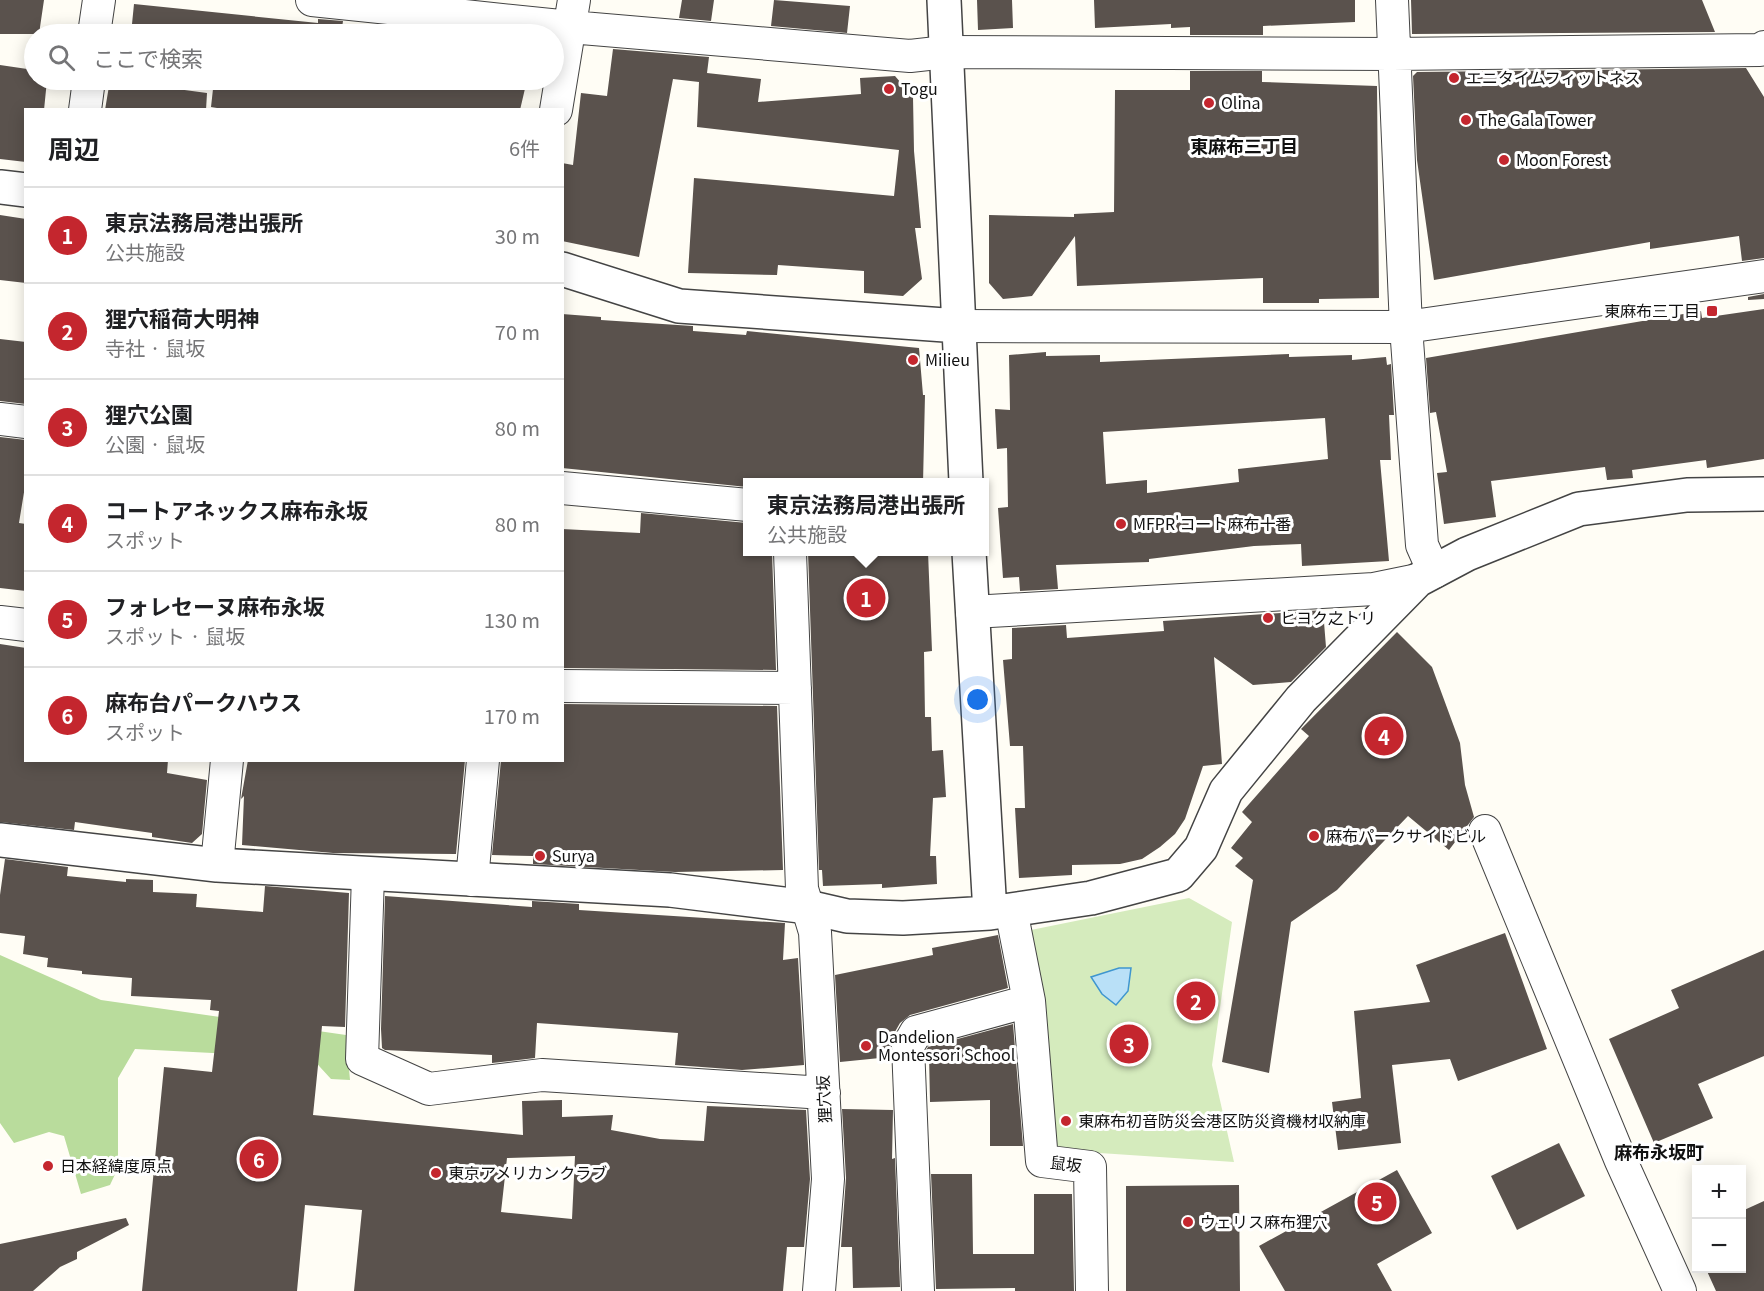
<!DOCTYPE html>
<html lang="ja">
<meta charset="utf-8">
<style>
:root{--surface:#fff;--page:#f2f2f2;--text:#202124;--muted:#757577;--line:#e0e0e0;--accent:#c4262e}
body{margin:0;font-family:Georgia,"Noto Sans JP",serif;background:var(--page);color:var(--text)}
.controls{position:absolute;right:18px;bottom:18px;display:grid;overflow:hidden;border-radius:0px;box-shadow:0 3px 15px #0003}
.controls button{width:54px;height:54px;display:grid;place-items:center;padding:0;border:0;border-bottom:2px solid var(--line);background:var(--surface);color:var(--text);font:30px sans-serif}
.you{position:absolute;left:978px;top:700px;width:21px;height:21px;margin:-15px;border:4px solid #fff;border-radius:50%;background:#1a73e8;box-shadow:0 0 0 9px #1a73e833}
.badge{display:grid;place-items:center;width:39px;height:39px;border-radius:50%;background:var(--accent);color:#fff;font-size:20px;font-weight:700}
.pin{position:absolute;translate:-50% -50%;border:3px solid #fff;box-shadow:0 2px 6px #0006}
.popup{position:absolute;left:743px;top:478px;width:246px;height:78px;box-sizing:border-box;display:grid;place-content:center;border-radius:0px;background:var(--surface);filter:drop-shadow(0 2px 4px #0005);font-size:20px;white-space:nowrap;color:var(--muted)}
.popup b{font-size:22px;color:var(--text)}
.popup::after{content:'';position:absolute;left:50%;top:100%;margin-left:-12px;border:12px solid transparent;border-top-color:var(--surface)}
.list{margin:0;padding:0;list-style:none}
h2{display:flex;justify-content:space-between;align-items:center;height:78px;margin:0;padding:0 24px;font-size:26px}
h2 small{font-size:20px;font-weight:400;color:var(--muted)}
.list li{display:grid;grid-template-columns:39px 1fr auto;gap:18px;align-items:center;box-sizing:border-box;height:96px;padding:0 24px;border-top:2px solid var(--line)}
.list b{display:block;font-size:22px;white-space:nowrap}
.list p{margin:0;font-size:20px;white-space:nowrap;color:var(--muted)}
.list em{font-size:20px;font-style:normal;color:var(--muted)}
.icon{flex:none;width:33px;height:33px;fill:none;stroke:currentColor;stroke-width:2;stroke-linecap:round;stroke-linejoin:round}
.map{position:relative;flex:none;width:1764px;height:1291px;overflow:hidden}
.search{position:absolute;background:var(--surface);box-shadow:0 3px 15px #0003;left:24px;top:24px;width:540px;height:66px;display:flex;align-items:center;gap:15px;box-sizing:border-box;padding:0 21px;border-radius:33px;color:var(--muted);font-size:22px}
.panel{position:absolute;background:var(--surface);box-shadow:0 3px 15px #0003;left:24px;top:108px;width:540px;height:654px;border-radius:0px}
.map>svg:first-child{display:block}
.green{fill:#d5ebbd}
.forest{fill:#b9dc9c}
.water{fill:#b9e0f7;stroke:#3f96cf;stroke-width:1.5}
.building{fill:#5a524d;fill-rule:evenodd}
.lines{fill:none;stroke-linecap:round;stroke-linejoin:round}
.minor-casing{stroke:#444;stroke-width:34}
.tertiary-casing{stroke:#444;stroke-width:36}
.minor{stroke:#fff;stroke-width:32}
.tertiary{stroke:#fff;stroke-width:33}
.poi-dot{fill:#c4262e;stroke:#fff;stroke-width:2}
.labels{text-anchor:middle;stroke-width:6;stroke-linejoin:round;paint-order:stroke}
.poi-label{font-size:16px;fill:#111;stroke:#fff;text-anchor:start}
.street-label{font-size:16px;fill:#111;stroke:#fff}
.neighbourhood-label{font-size:18px;font-weight:bold;fill:#111;stroke:#fff}
</style>
<div class="map">
<svg width="1764" height="1291" viewBox="0 0 1764 1291">
<rect width="100%" height="100%" fill="#fffdf5"/>
<path class="green" d="M1189 898 1232 922 1212 1065 1234 1162 1055 1150 1026 931Z"/>
<path class="forest" d="M0 955 101 1000 346 1035 350 1080 331 1079 309 1055 290 1057 135 1049 118 1078V1168L110 1185 81 1194 64 1136 49 1132 14 1143 0 1123Z"/>
<path class="water" d="M1119 968H1131L1128 991 1116 1005 1102 994 1091 977Z"/>
<path class="building" d="M0 0H44L39 34H0Z
M682 0H714L711 21 679 18Z
M774 0 850 6 847 33 771 26Z
M977 0H1012L1013 28 978 30Z
M1094 0H1355V22L1263 26V35H1190V27L1171 28V24L1095 28Z
M1411 0H1702L1715 32 1412 34Z
M134 4 318 23V19L343 21 342 28 393 34 394 27 433 31 432 34H131Z
M613 49 709 57 707 73 761 79 758 102 861 94 860 78 895 76 913 97 914 151 921 228H915L922 279 903 296 864 293V271L778 265 777 275 688 273 694 178 894 196 899 150 697 127 699 82 673 79 639 257 562 241V163L573 165 581 93 607 96Z
M0 65 34 70 33 80H47L44 110H26V162L0 159Z
M1746 68 1764 97V258L1742 261 1739 236 1650 249V242L1434 280 1417 160 1413 76 1417 72Z
M1190 71H1262V82L1377 86 1379 298 1319 299V303H1263V278L1077 286 1075 236 1032 296 1003 299 989 283V215L1074 217V214L1114 212 1115 90H1190Z
M110 80 207 93 206 110H105Z
M214 80H527L520 110H229L211 107Z
M0 215 26 219V283L0 280Z
M1764 294V299L1748 300V297Z
M1764 309V459L1707 468 1706 460 1632 470 1633 478 1607 480 1605 467 1491 481 1496 517 1444 524 1437 473 1447 472 1436 412 1430 413 1426 358 1701 311 1702 318Z
M562 314 601 317V320L693 326V331L746 335 747 331 919 348 923 395H925L923 483H747V487L562 468Z
M0 339 26 342V404L0 401Z
M1046 352V356L1100 355V362L1289 354V357L1352 355V360L1386 357 1387 365 1391 364 1394 415H1389L1391 460H1380L1389 561 1302 566 1301 544 1254 546 1149 559V562L1056 565 1058 589 1020 591 1019 577 1003 578 998 508 1008 507 1007 448 997 449 995 409 1010 410 1009 355ZM1325 418 1328 459 1238 469 1239 482 1147 493V480L1106 484 1103 432Z
M0 437 26 440V480L19 523 26 524V591L0 588Z
M641 513 747 523V552H772L776 670 562 668V529L640 533Z
M808 552H928L932 651 924 652 925 717H931L932 751 943 750 946 797 933 798 930 856H936L937 884 882 888V884L823 886 822 870H819Z
M1323 610 1326 647 1291 682 1253 685 1214 657 1222 764 1203 766 1185 819 1175 834 1160 847 1142 859 1120 864 1072 865V875L1019 878 1015 808H1025L1023 746H1010L1003 660 1012 659V628L1066 625 1067 638 1164 631 1163 621Z
M1397 632 1432 667 1460 743 1465 785 1474 817 1449 850 1408 816 1337 890 1291 922 1269 1073 1222 1062 1253 880 1235 866 1243 858 1231 848 1252 822 1242 812 1309 736 1301 729Z
M0 644 26 648V760H168L167 773 207 780 202 834 192 843 152 837V833L75 822 74 830 0 822Z
M562 704 777 706 783 870 675 872 533 864V856L492 855 501 760H562Z
M248 760H465L456 854 333 853 242 845 244 796 241 799Z
M5 859 68 867 67 876 126 882V879L153 880V892L197 894 196 907 263 912 265 886 349 893 345 1027 322 1026 313 1115 523 1135 522 1101 562 1100V1117L613 1115 611 1130 660 1139 704 1141 707 1106 806 1110 810 1179 804 1247H787L783 1291H354L362 1210 305 1205 297 1291H142L164 1067 212 1072 219 1011 210 1010 211 1000 131 996 132 978 82 974V971L47 967 48 958 23 954 25 936 0 933V895ZM575 1156 572 1219 501 1212 507 1158Z
M385 896 532 907V901L579 904V910L785 923 783 960 798 958 804 1065 742 1070 675 1065 678 1033 537 1023 535 1058 492 1063V1055L385 1050 382 1048 381 1029Z
M1505 933 1547 1049 1458 1081 1450 1059 1392 1065 1401 1143 1338 1150 1332 1102 1361 1098 1354 1011 1430 1002 1416 965Z
M998 935 1008 988 910 1015 900 1023 892 1037 890 1057 840 1062 835 975 933 955 932 948Z
M1764 950V1056L1698 1084 1713 1118 1654 1143 1609 1039 1679 1008 1671 990Z
M1013 1024 1023 1146H990V1100L930 1102 929 1054H926V1050L928 1047Z
M842 1109 893 1110 892 1159 895 1158 900 1287 853 1288 852 1247H841L846 1178Z
M1559 1143 1585 1196 1517 1230 1491 1176Z
M1397 1170 1432 1233 1377 1264 1392 1291H1285L1259 1246Z
M931 1174H972L973 1254H1034V1194H1072L1074 1291H1015V1288L936 1289Z
M1239 1185 1240 1291H1126V1186Z
M1764 1201V1291H1716L1706 1269H1742V1211Z
M126 1218 129 1225 77 1252V1259L60 1267 33 1291H0V1244Z"/>
<g class="lines">
<g class="minor-casing">
<path id="minor" d="M312 0 570 27 910 56 946 52 1393 54 1760 50 1764 47
M1392 0 1406 327 1422 545 1434 572
M94 34 99 0
M85 110 89 80
M556 110 574 0
M959 326 1406 327 1764 276
M0 419 26 422
M562 488 748 505
M790 552 802 889 815 932 828 1179 819 1291
M972 612 1374 589 1418 580
M0 622 26 625
M562 686 795 688
M1485 831 1621 1161 1680 1291
M217 865 227 760
M368 875 362 1059 429 1089 542 1075 824 1093
M472 880 483 760
M1029 1001 1042 1161 1090 1167 1092 1291
M918 1291 908 1046 916 1032 1029 1001 1011 910"/>
</g>
<g class="tertiary-casing">
<path id="tertiary" d="M944 0 966 482
M0 187 26 190
M562 269 679 306 959 326
M969 552 990 913
M0 840 217 865 670 890 808 907 847 916 903 918 990 913 1091 898 1178 875 1201 848 1226 791 1301 699 1418 580 1467 554 1579 509 1687 495 1764 494"/>
</g>
<use href="#minor" class="minor"/>
<use href="#tertiary" class="tertiary"/>
</g>
<g class="poi-dot">
<circle cx="1454" cy="78" r="6"/>
<circle cx="889" cy="89" r="6"/>
<circle cx="1209" cy="103" r="6"/>
<circle cx="1466" cy="120" r="6"/>
<circle cx="1504" cy="160" r="6"/>
<rect x="1706" y="305" width="12" height="12" rx="3"/>
<circle cx="913" cy="360" r="6"/>
<circle cx="1121" cy="524" r="6"/>
<circle cx="1268" cy="618" r="6"/>
<circle cx="1314" cy="836" r="6"/>
<circle cx="540" cy="856" r="6"/>
<circle cx="866" cy="1046" r="6"/>
<circle cx="1066" cy="1121" r="6"/>
<circle cx="48" cy="1166" r="6"/>
<circle cx="436" cy="1173" r="6"/>
<circle cx="1188" cy="1222" r="6"/>
</g>
<g class="labels">
<g class="poi-label">
<text x="1466" y="84">エニタイムフィットネス</text>
<text x="901" y="95">Togu</text>
<text x="1221" y="109">Olina</text>
<text x="1478" y="126">The Gala Tower</text>
<text x="1516" y="166">Moon Forest</text>
<text x="1700" y="317" text-anchor="end">東麻布三丁目</text>
<text x="925" y="366">Milieu</text>
<text x="1133" y="530">MFPR'コート麻布十番</text>
<text x="1280" y="624">ヒヨク之トリ</text>
<text x="1326" y="842">麻布パークサイドビル</text>
<text x="552" y="862">Surya</text>
<text x="878" y="1043">Dandelion<tspan x="878" dy="18">Montessori School</tspan></text>
<text x="1078" y="1127">東麻布初音防災会港区防災資機材収納庫</text>
<text x="60" y="1172">日本経緯度原点</text>
<text x="448" y="1179">東京アメリカンクラブ</text>
<text x="1200" y="1228">ウェリス麻布狸穴</text>
</g>
<g class="street-label">
<text transform="translate(824 1099) rotate(-93)" y="6">狸穴坂</text>
<text transform="translate(1066 1164) rotate(7)" y="6">鼠坂</text>
</g>
<g class="neighbourhood-label">
<text x="1244" y="153">東麻布三丁目</text>
<text x="1659" y="1159">麻布永坂町</text>
</g>
</g>
</svg>
<div class="controls">
<button>+</button>
<button>−</button>
</div>
<div class="you"></div>
<div class="pin badge" style="left:866px;top:598px">1</div>
<div class="popup"><b>東京法務局港出張所</b>公共施設</div>
<div class="pin badge" style="left:1196px;top:1001px">2</div>
<div class="pin badge" style="left:1129px;top:1044px">3</div>
<div class="pin badge" style="left:1384px;top:736px">4</div>
<div class="pin badge" style="left:1377px;top:1202px">5</div>
<div class="pin badge" style="left:259px;top:1159px">6</div>
<div class="search"><svg class="icon" aria-label="search" viewBox="0 0 24 24"><circle cx="10" cy="10" r="6"/><path d="M15 15l6 6"/></svg>ここで検索</div>
<section class="panel">
<h2>周辺<small>6件</small></h2>
<ul class="list">
<li><span class="badge">1</span><div><b>東京法務局港出張所</b><p>公共施設</p></div><em>30 m</em></li>
<li><span class="badge">2</span><div><b>狸穴稲荷大明神</b><p>寺社 · 鼠坂</p></div><em>70 m</em></li>
<li><span class="badge">3</span><div><b>狸穴公園</b><p>公園 · 鼠坂</p></div><em>80 m</em></li>
<li><span class="badge">4</span><div><b>コートアネックス麻布永坂</b><p>スポット</p></div><em>80 m</em></li>
<li><span class="badge">5</span><div><b>フォレセーヌ麻布永坂</b><p>スポット · 鼠坂</p></div><em>130 m</em></li>
<li><span class="badge">6</span><div><b>麻布台パークハウス</b><p>スポット</p></div><em>170 m</em></li>
</ul>
</section>
</div>
